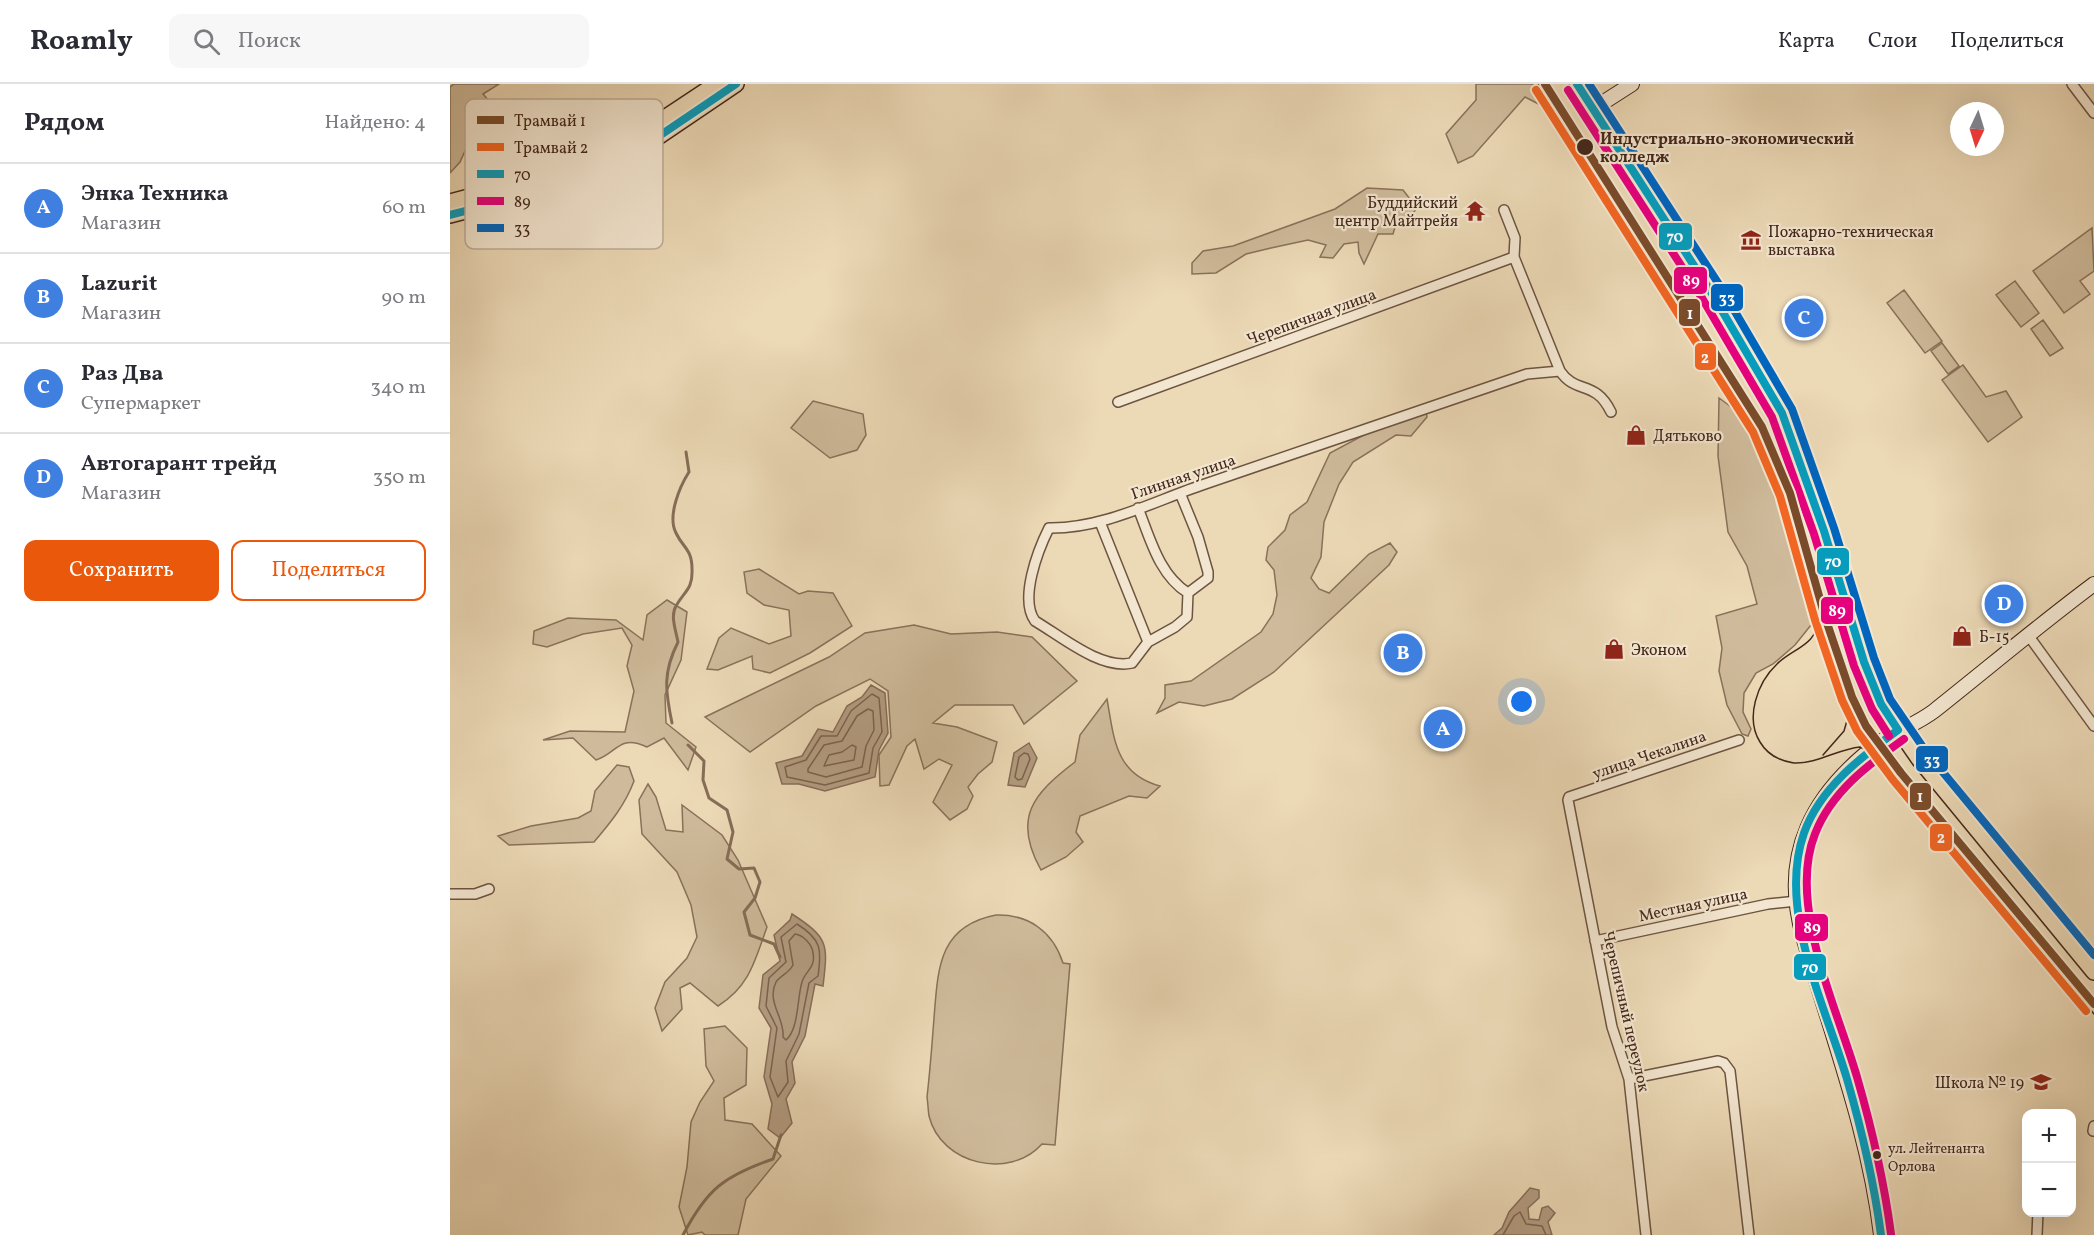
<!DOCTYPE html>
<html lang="ru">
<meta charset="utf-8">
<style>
:root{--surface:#fff;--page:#f7f7f7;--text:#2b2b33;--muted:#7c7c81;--line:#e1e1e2;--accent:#ea580c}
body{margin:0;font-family:Vollkorn,serif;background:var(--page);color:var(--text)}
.controls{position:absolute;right:18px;bottom:18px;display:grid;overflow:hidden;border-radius:12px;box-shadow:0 6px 24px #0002}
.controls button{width:54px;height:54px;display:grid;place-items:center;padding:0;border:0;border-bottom:2px solid var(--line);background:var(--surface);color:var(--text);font:30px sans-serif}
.compass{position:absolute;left:1500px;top:18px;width:54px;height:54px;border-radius:50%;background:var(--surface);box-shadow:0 6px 24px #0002;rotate:184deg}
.you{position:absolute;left:1072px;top:618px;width:21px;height:21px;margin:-15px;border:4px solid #fff;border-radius:50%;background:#1a73e8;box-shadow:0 0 0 9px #1a73e833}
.badge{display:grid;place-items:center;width:39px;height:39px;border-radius:50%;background:var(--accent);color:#fff;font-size:20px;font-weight:700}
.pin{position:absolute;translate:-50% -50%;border:3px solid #fff;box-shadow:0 2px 6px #0006}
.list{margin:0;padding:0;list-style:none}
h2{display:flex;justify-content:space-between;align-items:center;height:78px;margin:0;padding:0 24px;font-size:26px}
h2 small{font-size:20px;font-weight:400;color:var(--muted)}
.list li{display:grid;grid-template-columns:39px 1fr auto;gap:18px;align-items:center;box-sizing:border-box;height:90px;padding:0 24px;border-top:2px solid var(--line)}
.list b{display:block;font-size:22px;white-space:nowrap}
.list p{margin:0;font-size:20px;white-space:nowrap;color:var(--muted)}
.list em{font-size:20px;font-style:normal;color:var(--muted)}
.actions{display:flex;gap:12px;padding:18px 24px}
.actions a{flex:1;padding:14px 0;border:2px solid var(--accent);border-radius:12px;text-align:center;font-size:21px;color:var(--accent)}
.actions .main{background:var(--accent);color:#fff}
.icon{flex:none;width:33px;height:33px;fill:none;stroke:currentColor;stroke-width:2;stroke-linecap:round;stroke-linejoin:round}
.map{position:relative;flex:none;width:1644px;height:1151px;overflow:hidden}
header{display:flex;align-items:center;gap:36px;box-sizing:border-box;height:84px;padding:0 30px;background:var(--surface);border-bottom:2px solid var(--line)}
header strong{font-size:28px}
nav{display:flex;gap:33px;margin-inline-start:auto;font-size:21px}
.search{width:420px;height:54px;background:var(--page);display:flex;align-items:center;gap:15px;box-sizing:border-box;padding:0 21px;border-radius:12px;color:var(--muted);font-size:22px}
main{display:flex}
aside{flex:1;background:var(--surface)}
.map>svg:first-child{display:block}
.green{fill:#cfbb9b;stroke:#89715a;stroke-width:1.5}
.water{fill:#b39c81;stroke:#866d58;stroke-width:1.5}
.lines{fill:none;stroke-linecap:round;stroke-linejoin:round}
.shore{stroke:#7b624e;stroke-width:1.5}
.stream{stroke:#866d58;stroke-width:3}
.street-casing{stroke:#6d5441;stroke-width:12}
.secondary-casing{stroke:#43271a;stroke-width:16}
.primary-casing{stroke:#43271a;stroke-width:18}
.street{stroke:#f3e6d0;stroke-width:9}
.secondary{stroke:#f3e6d0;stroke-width:14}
.primary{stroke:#ecd9b6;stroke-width:15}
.tram{stroke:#43271a;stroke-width:1.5}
.bus-1-casing{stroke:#f3e6d0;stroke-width:12}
.bus-2-casing{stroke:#f3e6d0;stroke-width:12}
.bus-3-casing{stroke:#f3e6d0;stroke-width:12}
.bus-1{stroke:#079cbc;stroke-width:8}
.bus-2{stroke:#e5007d;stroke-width:8}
.bus-3{stroke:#0065bd;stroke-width:8}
.tram-1-casing{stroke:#f3e6d0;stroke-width:12}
.tram-2-casing{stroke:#f3e6d0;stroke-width:12}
.tram-1{stroke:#7a4b2a;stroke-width:8}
.tram-2{stroke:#f26522;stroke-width:8}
.stop-dot{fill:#43271a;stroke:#f3e6d0;stroke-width:2}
.labels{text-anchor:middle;stroke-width:4.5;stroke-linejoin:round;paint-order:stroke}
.bus-label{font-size:14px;fill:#43271a;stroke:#f3e6d0;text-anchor:start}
.stop-label{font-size:16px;font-weight:bold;fill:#43271a;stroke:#f3e6d0;text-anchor:start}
.poi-label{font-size:16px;fill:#43271a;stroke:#f3e6d0;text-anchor:start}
.street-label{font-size:16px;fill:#43271a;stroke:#f3e6d0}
.key{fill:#f3e6d0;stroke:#bead99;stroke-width:1.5}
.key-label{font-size:16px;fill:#43271a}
.line-badge{stroke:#f3e6d0;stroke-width:2}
.badge-label{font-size:16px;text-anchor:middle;font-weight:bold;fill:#fff}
</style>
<header>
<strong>Roamly</strong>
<div class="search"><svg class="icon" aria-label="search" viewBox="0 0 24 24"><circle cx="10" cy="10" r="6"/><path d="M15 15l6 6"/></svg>Поиск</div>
<nav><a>Карта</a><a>Слои</a><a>Поделиться</a></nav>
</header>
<main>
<aside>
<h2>Рядом<small>Найдено: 4</small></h2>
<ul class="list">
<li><span class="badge" style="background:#3f7fe0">A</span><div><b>Энка Техника</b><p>Магазин</p></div><em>60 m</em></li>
<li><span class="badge" style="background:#3f7fe0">B</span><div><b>Lazurit</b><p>Магазин</p></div><em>90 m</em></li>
<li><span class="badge" style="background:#3f7fe0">C</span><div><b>Раз Два</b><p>Супермаркет</p></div><em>340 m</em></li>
<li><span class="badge" style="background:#3f7fe0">D</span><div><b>Автогарант трейд</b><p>Магазин</p></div><em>350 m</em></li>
</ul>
<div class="actions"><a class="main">Сохранить</a><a>Поделиться</a></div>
</aside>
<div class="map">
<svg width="1644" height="1151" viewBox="0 0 1644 1151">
<rect width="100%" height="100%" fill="#ecd9b6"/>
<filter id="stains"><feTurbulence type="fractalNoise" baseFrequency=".00333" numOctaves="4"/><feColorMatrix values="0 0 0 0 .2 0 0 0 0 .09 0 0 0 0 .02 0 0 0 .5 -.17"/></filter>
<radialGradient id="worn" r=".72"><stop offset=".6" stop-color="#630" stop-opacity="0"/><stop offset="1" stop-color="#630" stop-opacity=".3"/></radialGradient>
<path class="green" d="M4 0H49L33 10 50 30 19 58 10 78 0 89V3Z
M1026 0H1092L1106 21V29L1075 13 1023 72 1008 79 996 50 1026 16Z
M917 104 953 106 967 124 960 133 946 140 943 150H928L914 180 909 169 908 158 894 160 883 174 870 173 876 161 858 156 821 164 796 170 766 189 742 190V179L753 167 783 162 885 125Z
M1642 144 1644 187 1630 197 1640 210 1614 229 1583 187Z
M1565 197 1589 229 1571 243 1546 211Z
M1454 206 1492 257 1475 269 1437 219Z
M1593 236 1613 264 1600 272 1581 245Z
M1492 259 1509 282 1498 290 1481 267Z
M1513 281 1536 313 1556 307 1572 333 1538 358 1492 296Z
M1269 314 1288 328 1313 382 1358 501 1365 536 1345 561 1323 580 1306 589 1294 609 1293 628 1301 645 1298 652 1292 650 1277 621 1269 587 1272 564 1266 532 1307 520 1297 482 1278 448 1268 372Z
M363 317 413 330 416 351 407 366 380 374 341 344Z
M976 327 977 333 961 352 946 351 903 378 889 400 874 438 871 473 861 494 869 505 879 509 919 470 940 459 947 468 939 481 824 588 782 615 754 622 729 618 707 629 715 614V601L741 597 811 548 823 530 827 511 824 486 816 476 818 463 835 446 840 431 857 418 880 369 925 345Z
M309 485 349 510 358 507 383 509 402 542 360 569 320 589 303 585 302 572 268 586 257 585 269 554 281 544 319 560 341 552 339 526 314 521 297 509 294 488Z
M217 516 237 528 231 576 215 611 216 639 246 663 238 686 214 654 197 663C168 650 168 669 146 676L123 654 93 656 120 647 175 648 184 607 177 582 182 561 172 544 133 550 97 563 83 560 84 547 118 534 166 536 193 556 197 531Z
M464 541 501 550 547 548 582 553 627 597 574 640 563 621H505L483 639 507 643 547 658 542 678 528 690 518 703 523 712 517 725 500 736 483 718 502 681 489 675 474 685 465 655 457 662 439 701 430 702 429 671 441 653 438 607 420 595 366 622 300 668 255 633 379 573 415 549Z
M657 615C664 654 665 690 710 702L697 714 679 712 630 732 626 748 633 758 616 773 591 786C562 734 583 710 625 678L630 651Z
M167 681 179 683 184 697C175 721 161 738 144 758L59 761 48 752 81 742 128 734 141 727 145 707Z
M198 700 206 713 216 746 233 748 232 721 272 751 288 776 317 843C305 876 300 902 268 922L240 899 230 904 232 925 212 947 205 924 215 898 237 874 247 853 241 821 227 788 192 750 189 716Z
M546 831C579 830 603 848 613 879L620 880 605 1061 592 1060C560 1096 491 1081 479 1032 478 1026 478 1019 477 1013 480 987 482 961 484 934 488 885 488 842 546 831Z
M275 942 297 964 296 1001 274 1014 275 1036 302 1040 331 1072 296 1115 288 1151H255L252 1148 238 1151 229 1123 237 1083 241 1038 250 1018 264 997 256 982 254 945Z"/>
<path class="water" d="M421 601 435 609 438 649 429 666 425 693 375 707 349 700H332L326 679 352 672 368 645 383 648 397 622 412 613Z
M579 659 587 674 575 703 558 701 564 669Z
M342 830C379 854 378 860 373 902L365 900 355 952 342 978 345 999 336 1015 342 1039 330 1054 318 1045 322 1020 314 993 321 944 309 924 313 891 330 877 324 851 340 836Z
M1080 1104 1089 1106V1114L1078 1124 1079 1135 1089 1136 1092 1124 1098 1122 1105 1129 1098 1138 1102 1151H1044L1052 1144 1059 1128Z"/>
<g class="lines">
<path class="shore" d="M422 610 429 614 432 648 423 664 419 689 375 701 337 693 335 683 356 676 371 652H387L401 627Z
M418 625 423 627 424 646 416 662 412 683 376 693 358 688V685L374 661 392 657 407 632Z
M402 661 406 663 404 676 374 682 379 671 392 668Z
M574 669 578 670 580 675 572 695 568 696 565 693 569 673Z
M347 840C371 855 372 865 368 892L359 899 349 950 336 977 338 998 328 1013 320 993 327 944 316 922 319 894 336 878 331 853Z
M345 850C353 851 362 860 363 869 366 884 355 887 352 898 347 914 349 945 336 956L333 953C335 934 316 918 326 898 330 892 339 889 343 881L339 857Z
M1053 1151 1064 1132 1070 1128 1076 1140 1092 1142 1096 1151"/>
<path class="stream" d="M222 639C215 606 213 588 228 558 226 547 220 532 226 522 234 507 243 506 242 485 242 465 233 464 226 449 217 432 230 402 239 388L236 368
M238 661 254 677 253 696 259 714 277 726 283 748 277 775 289 785 304 784 310 798 305 814 294 828 300 851 324 860 330 873
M233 1151C257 1105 274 1092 323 1075L331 1051"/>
<g class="street-casing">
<path id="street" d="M1622 0 1644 29
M1054 126 1065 154 1064 173 1110 287
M668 318 1064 173
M730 409 748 453 758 488V494L738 509 737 533 725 543 698 558 682 579C651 586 612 553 585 537 569 515 588 466 599 444 653 445 704 417 755 400 862 363 970 327 1077 290L1110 287C1126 311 1145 295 1161 328
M688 424C700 454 709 491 738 509
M650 438 698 558
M1578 551 1644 642
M0 810H25L39 805
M1145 857 1318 820 1347 817
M1179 995 1268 977 1274 979 1280 987 1299 1151
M1643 1047 1644 1042
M1196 1151 1179 995 1162 943 1118 716 1119 713 1289 656
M1587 1151 1588 1128"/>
</g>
<g class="secondary-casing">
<path id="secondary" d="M1143 25 1182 0
M1431 1151C1419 1048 1381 951 1353 852 1330 769 1363 709 1429 659 1446 647 1467 640 1484 627 1537 585 1589 541 1644 500"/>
</g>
<g class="primary-casing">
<path id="primary" d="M1127 0 1261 208 1332 329 1374 447 1414 578 1431 620 1469 675 1644 888
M0 118 101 91 183 55 266 0
M0 131 105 104 187 67 286 0"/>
</g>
<use href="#street" class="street"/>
<use href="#secondary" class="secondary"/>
<use href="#primary" class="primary"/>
<path class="tram" d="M1089 0 1307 345 1334 413 1400 631 1423 665 1644 930
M1368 535C1367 562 1343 564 1327 580 1307 599 1295 634 1310 658 1317 670 1330 677 1344 679 1367 680 1388 665 1410 663L1426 671
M1373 671 1394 647 1400 626"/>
<g class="bus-1-casing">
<path id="bus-1" d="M1127 0 1261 208 1332 329 1374 447 1414 578 1431 620 1448 646
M0 131 105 104 187 67 286 0
M1431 1151C1424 1098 1412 1047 1397 995 1375 921 1327 826 1354 749 1370 704 1411 673 1448 646"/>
</g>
<g class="bus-2-casing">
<path id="bus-2" d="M1118 6 1252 214 1322 333 1364 450 1404 582 1422 625 1439 652
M1441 1150C1434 1097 1422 1045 1407 993 1387 924 1337 820 1365 750 1381 708 1419 680 1454 655"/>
</g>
<g class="bus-3-casing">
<path id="bus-3" d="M1139 0 1270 202 1342 325 1384 444 1424 574 1440 615 1477 669 1644 871"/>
</g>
<use href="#bus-1" class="bus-1"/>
<use href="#bus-2" class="bus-2"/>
<use href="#bus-3" class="bus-3"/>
<g class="tram-1-casing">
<path id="tram-1" d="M1095 0 1312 343 1340 409 1375 533 1402 613 1416 642 1451 689 1644 920"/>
</g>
<g class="tram-2-casing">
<path id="tram-2" d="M1086 6 1303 348 1330 412 1365 536 1392 616 1407 647 1443 696 1636 927"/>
</g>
<use href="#tram-1" class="tram-1"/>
<use href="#tram-2" class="tram-2"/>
</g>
<defs>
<g id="temple-bare" transform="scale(1.62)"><path d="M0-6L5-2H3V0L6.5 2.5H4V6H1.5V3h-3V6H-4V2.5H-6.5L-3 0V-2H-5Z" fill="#8f2418" stroke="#f3e6d0" stroke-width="2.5" paint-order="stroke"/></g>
<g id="museum-bare" transform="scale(1.62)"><path d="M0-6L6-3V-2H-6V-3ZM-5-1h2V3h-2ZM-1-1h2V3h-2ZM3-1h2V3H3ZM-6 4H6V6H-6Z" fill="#8f2418" stroke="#f3e6d0" stroke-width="2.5" paint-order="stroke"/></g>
<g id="shop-bare" transform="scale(1.62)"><path d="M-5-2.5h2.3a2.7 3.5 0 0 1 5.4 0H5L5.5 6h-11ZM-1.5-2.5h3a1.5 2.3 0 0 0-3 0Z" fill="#8f2418" stroke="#f3e6d0" stroke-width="2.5" paint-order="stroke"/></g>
<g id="school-bare" transform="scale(1.62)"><path d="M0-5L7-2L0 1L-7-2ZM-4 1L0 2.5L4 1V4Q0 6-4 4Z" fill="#8f2418" stroke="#f3e6d0" stroke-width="2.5" paint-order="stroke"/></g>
</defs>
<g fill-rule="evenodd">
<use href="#temple-bare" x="1025" y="127"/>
<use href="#museum-bare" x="1301" y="156"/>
<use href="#shop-bare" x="1186" y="351"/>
<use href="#shop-bare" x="1512" y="552"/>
<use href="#shop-bare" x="1164" y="565"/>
<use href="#school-bare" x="1591" y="998"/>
</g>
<g class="stop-dot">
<circle cx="1135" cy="63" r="9"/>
<circle cx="1427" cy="1071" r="5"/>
</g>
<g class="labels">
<g class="bus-label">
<text x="1438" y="1069">ул. Лейтенанта<tspan x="1438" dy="18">Орлова</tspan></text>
</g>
<g class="stop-label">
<text x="1150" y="60">Индустриально-экономический<tspan x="1150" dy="18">колледж</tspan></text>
</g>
<g class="poi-label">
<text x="1008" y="124" text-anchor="end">Буддийский<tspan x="1008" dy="18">центр Майтрейя</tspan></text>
<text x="1318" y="153">Пожарно-техническая<tspan x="1318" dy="18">выставка</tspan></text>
<text x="1203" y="357">Дятьково</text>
<text x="1529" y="558">Б-15</text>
<text x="1181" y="571">Эконом</text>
<text x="1574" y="1004" text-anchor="end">Школа № 19</text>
</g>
<g class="street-label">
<text transform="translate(861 232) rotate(-20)" y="6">Черепичная улица</text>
<text transform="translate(733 392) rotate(-19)" y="6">Глинная улица</text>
<text transform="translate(1199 670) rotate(-19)" y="6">улица Чекалина</text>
<text transform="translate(1243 820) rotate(-12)" y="6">Местная улица</text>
<text transform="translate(1177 927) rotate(77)" y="6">Черепичный переулок</text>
</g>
</g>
<rect x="15" y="15" width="198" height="150" rx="9" class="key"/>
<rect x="27" y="32" width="27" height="8" fill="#7a4b2a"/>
<rect x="27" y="59" width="27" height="8" fill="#f26522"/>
<rect x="27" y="86" width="27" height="8" fill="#079cbc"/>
<rect x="27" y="113" width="27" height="8" fill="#e5007d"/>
<rect x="27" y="140" width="27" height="8" fill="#0065bd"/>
<g class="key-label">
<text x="64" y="42">Трамвай 1</text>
<text x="64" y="69">Трамвай 2</text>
<text x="64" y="96">70</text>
<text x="64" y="123">89</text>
<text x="64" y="150">33</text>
</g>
<g class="line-badge">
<rect x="1208" y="138" width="35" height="29" rx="6" fill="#079cbc"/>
<rect x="1223" y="182" width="35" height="29" rx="6" fill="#e5007d"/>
<rect x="1260" y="199" width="34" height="29" rx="6" fill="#0065bd"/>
<rect x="1228" y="214" width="23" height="29" rx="6" fill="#7a4b2a"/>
<rect x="1244" y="258" width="23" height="29" rx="6" fill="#f26522"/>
<rect x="1366" y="463" width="34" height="29" rx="6" fill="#079cbc"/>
<rect x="1370" y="512" width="34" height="29" rx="6" fill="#e5007d"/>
<rect x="1465" y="661" width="34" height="28" rx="6" fill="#0065bd"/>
<rect x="1459" y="698" width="23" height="29" rx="6" fill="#7a4b2a"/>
<rect x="1479" y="739" width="24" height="29" rx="6" fill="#f26522"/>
<rect x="1344" y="829" width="35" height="29" rx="6" fill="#e5007d"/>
<rect x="1343" y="869" width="34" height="28" rx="6" fill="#079cbc"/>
</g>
<g class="badge-label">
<text x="1225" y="158">70</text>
<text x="1241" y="202">89</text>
<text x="1277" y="219">33</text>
<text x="1240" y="235">1</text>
<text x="1255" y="279">2</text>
<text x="1383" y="483">70</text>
<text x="1387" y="532">89</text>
<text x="1482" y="681">33</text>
<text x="1470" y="718">1</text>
<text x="1491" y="759">2</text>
<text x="1362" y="849">89</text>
<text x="1360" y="889">70</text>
</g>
<rect width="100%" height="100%" filter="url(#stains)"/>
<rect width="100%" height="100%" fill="url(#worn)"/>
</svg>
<div class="controls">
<button>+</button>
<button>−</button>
</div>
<svg class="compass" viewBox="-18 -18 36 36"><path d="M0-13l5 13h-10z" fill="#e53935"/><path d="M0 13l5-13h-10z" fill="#7c7c81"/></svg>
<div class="you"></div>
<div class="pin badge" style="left:993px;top:645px;background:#3f7fe0">A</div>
<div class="pin badge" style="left:953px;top:569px;background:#3f7fe0">B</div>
<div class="pin badge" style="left:1354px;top:234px;background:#3f7fe0">C</div>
<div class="pin badge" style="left:1554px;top:520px;background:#3f7fe0">D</div>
</div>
</main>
